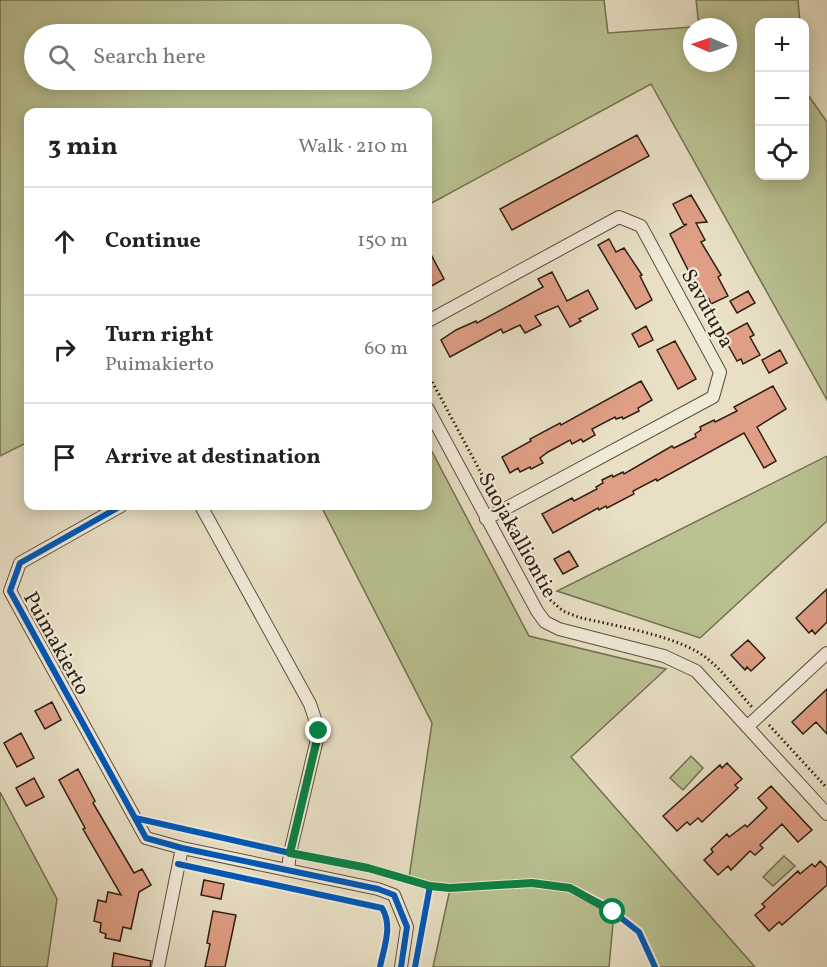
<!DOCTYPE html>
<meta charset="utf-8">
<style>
:root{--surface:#fff;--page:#f6f6f6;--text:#222;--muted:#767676;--line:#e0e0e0}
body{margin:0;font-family:Vollkorn,serif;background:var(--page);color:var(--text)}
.controls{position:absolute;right:18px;top:18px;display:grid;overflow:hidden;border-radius:12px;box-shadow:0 3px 15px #0003}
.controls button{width:54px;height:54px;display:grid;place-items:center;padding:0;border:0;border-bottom:2px solid var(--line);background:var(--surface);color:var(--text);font:30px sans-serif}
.compass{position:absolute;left:683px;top:18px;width:54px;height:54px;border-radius:50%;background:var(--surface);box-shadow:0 3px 15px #0003;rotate:272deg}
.stop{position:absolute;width:18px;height:18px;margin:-14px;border:4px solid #0b8043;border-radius:50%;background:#fff}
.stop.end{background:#0b8043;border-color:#fff;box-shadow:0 2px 6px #0008}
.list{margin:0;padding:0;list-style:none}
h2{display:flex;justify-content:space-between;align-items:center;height:78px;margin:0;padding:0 24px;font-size:26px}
h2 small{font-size:20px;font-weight:400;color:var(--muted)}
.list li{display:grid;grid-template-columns:39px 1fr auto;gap:18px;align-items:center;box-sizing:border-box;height:108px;padding:0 24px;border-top:2px solid var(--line)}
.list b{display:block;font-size:22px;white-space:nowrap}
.list p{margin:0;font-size:20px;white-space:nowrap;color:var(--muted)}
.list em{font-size:20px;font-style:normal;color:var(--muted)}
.icon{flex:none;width:33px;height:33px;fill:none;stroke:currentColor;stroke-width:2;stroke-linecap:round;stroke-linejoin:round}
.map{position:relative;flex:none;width:827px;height:967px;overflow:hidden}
.search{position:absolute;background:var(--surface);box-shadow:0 3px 15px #0003;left:24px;top:24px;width:408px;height:66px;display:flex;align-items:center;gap:15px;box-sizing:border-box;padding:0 21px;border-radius:33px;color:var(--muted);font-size:22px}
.panel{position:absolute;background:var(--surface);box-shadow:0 3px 15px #0003;left:24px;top:108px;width:408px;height:402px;border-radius:12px}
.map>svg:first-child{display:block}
.green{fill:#bac191;stroke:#747052;stroke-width:1.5;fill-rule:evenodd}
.building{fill:#df9e85;stroke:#2e1f13;stroke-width:1.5}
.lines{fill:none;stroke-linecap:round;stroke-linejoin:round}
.street-casing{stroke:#5c4f3f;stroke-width:14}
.path{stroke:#2e1f13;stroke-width:3;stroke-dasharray:1.5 3;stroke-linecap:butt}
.street{stroke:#f0ead9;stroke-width:12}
.cycleway-casing{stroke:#f0ead9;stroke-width:10}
.cycleway{stroke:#0057b8;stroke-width:6}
.route{stroke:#0b8043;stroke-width:8}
.labels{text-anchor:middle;stroke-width:4.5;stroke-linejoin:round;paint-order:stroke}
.street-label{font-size:21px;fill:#2e1f13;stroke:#f0ead9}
</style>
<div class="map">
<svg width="827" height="967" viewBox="0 0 827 967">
<rect width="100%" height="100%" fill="#e8dfc4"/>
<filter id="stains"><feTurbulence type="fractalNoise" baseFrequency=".00333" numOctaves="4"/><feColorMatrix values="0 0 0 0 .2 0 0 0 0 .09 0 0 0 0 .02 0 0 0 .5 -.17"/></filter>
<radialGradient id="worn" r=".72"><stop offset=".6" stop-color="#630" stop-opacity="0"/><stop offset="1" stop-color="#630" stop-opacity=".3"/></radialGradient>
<path class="green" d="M0 0H604L608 33 692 27V63H728V27H694L699 26 696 0H798L800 22H760V176H804L805 72 806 92 827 122V400L651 84 428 205V112H28V442L0 456ZM34 34H422V80H34Z
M428 444 529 636 666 669 571 757 755 967H655L639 932 614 913 609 967H433L450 889 430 886 409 878 432 723 321 506H428Z
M827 456V521L700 638 557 591Z
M691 756 703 768 683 790 670 778Z
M0 792 57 899 47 967H0Z
M784 856 795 866 773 886 763 877Z"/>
<path class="building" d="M637 135 649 156 512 230 500 209Z
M691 195 707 222 696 223 705 240 701 242 721 275 718 277 728 296 711 304 709 299 704 302 670 234 687 224 684 225 673 204Z
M609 239 616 252 624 248 642 275 640 276 652 300 636 309 598 245Z
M428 249 444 279 428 288Z
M552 272 567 301 588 290 598 309 579 319 581 321 570 327 558 306 535 316 541 325 525 333 520 325 503 333 501 329 450 357 441 340 456 330 476 321 477 323 543 287 538 279Z
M748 291 755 303 737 313 730 301Z
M747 323 754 335 750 337 760 355 743 364 741 359 737 361 723 336Z
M646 326 653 340 639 347 632 334Z
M675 341 696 379 678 389 657 350Z
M780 350 787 363 769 373 762 360Z
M641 381 652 400 638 408 639 411 623 419 622 417 616 419 615 417 592 429 595 435 583 442 581 439 572 444 570 440 548 452 540 458 543 463 531 469 530 467 520 472 518 468 510 473 502 457 531 441 530 439 560 423 561 425Z
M773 386 786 409 757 427 776 461 764 468 744 433 657 481 656 479 633 491 634 494 607 508 606 506 599 510 598 508 553 533 542 514 572 498 574 501 597 489 596 487 603 483 602 480 612 475 613 477 623 472 624 474 672 446 674 448 696 437 695 434 701 430 700 427 714 420 715 422 737 411 734 407Z
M569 551 578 566 563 574 554 559Z
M827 589V622L815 634 812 630 809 633 796 618Z
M748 640 765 658 751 671 747 667 745 670 731 655Z
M827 689V734L816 722 803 734 792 722Z
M52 702 61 720 45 729 35 711Z
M21 733 34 758 17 767 4 743Z
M727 763 742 779 735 785 738 788 702 822 698 818 690 825 687 822 677 831 663 816 720 765 722 768Z
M78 769 95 801 93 803 134 873 142 869 151 885 139 892 131 929 123 927 120 941 105 938 106 934 100 932 101 923 94 921 98 900 106 902 108 892 121 895 83 829 85 828 59 780Z
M34 778 44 797 26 806 16 788Z
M771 786 812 830 798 842 782 824 760 845 763 848 755 855 750 851 731 870 728 866 718 875 704 860 713 852 711 849 727 834 729 837 745 825 747 827 767 808 758 798Z
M820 861 827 868V885L782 925 779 922 769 931 755 915 765 907 762 904 798 871 800 874 812 864 815 867Z
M204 880 224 884 221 899 201 895Z
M213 911 236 915 225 967H205L210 944 207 943Z
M114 953 151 961 150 967H112Z"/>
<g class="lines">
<g class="street-casing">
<path id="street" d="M428 321 619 217 641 226 720 372 713 397 486 519
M428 409 537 611 545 622 559 629 664 656 696 671 827 814
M121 506 20 563 10 591 146 838 182 848 378 889 394 895 407 927 401 967
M201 506 310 704 319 731 290 853 288 870
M747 727 827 653
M158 967 182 848"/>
</g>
<path class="path" d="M428 374 495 499
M507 521 548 598 563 611 578 617C614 626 682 636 709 660 725 673 738 692 752 707
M769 725 827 788"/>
<use href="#street" class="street"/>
<g class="cycleway-casing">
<path id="cycleway" d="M121 506 20 563 10 591 146 838 182 848 378 889 394 895 407 927 401 967
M135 818 290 853 368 868 430 886 415 967
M178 864 382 908C393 926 384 947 380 967
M430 886 450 888 532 883 570 888 607 907 639 932 655 967"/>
</g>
<use href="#cycleway" class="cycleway"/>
</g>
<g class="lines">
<path class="route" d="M319 731 290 853 368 868 430 886 450 888 532 883 570 888 613 912"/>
</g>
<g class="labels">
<g class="street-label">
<text transform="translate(708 308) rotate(61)" y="7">Savutupa</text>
<text transform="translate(518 535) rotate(61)" y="7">Suojakalliontie</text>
<text transform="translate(57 643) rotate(61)" y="7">Puimakierto</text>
</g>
</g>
<rect width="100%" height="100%" filter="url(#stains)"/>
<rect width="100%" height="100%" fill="url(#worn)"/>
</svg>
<div class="controls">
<button>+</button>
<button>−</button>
<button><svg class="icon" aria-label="locate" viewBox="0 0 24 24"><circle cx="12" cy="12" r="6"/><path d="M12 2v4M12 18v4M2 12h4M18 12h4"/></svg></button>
</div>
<svg class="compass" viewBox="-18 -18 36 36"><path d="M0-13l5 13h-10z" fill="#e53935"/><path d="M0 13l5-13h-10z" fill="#767676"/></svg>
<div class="stop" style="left:613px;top:912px"></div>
<div class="stop end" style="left:319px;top:731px"></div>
<div class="search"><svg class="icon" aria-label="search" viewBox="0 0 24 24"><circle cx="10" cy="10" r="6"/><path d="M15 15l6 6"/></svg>Search here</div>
<section class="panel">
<h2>3 min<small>Walk · 210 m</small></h2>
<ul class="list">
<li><svg class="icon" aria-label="ahead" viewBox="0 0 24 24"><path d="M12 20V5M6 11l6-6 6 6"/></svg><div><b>Continue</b></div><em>150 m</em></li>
<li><svg class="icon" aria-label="right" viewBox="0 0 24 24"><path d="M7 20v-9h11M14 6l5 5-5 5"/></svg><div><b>Turn right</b><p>Puimakierto</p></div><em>60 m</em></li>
<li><svg class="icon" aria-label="arrive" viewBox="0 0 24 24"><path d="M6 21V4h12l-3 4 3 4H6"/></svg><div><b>Arrive at destination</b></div></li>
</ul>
</section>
</div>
